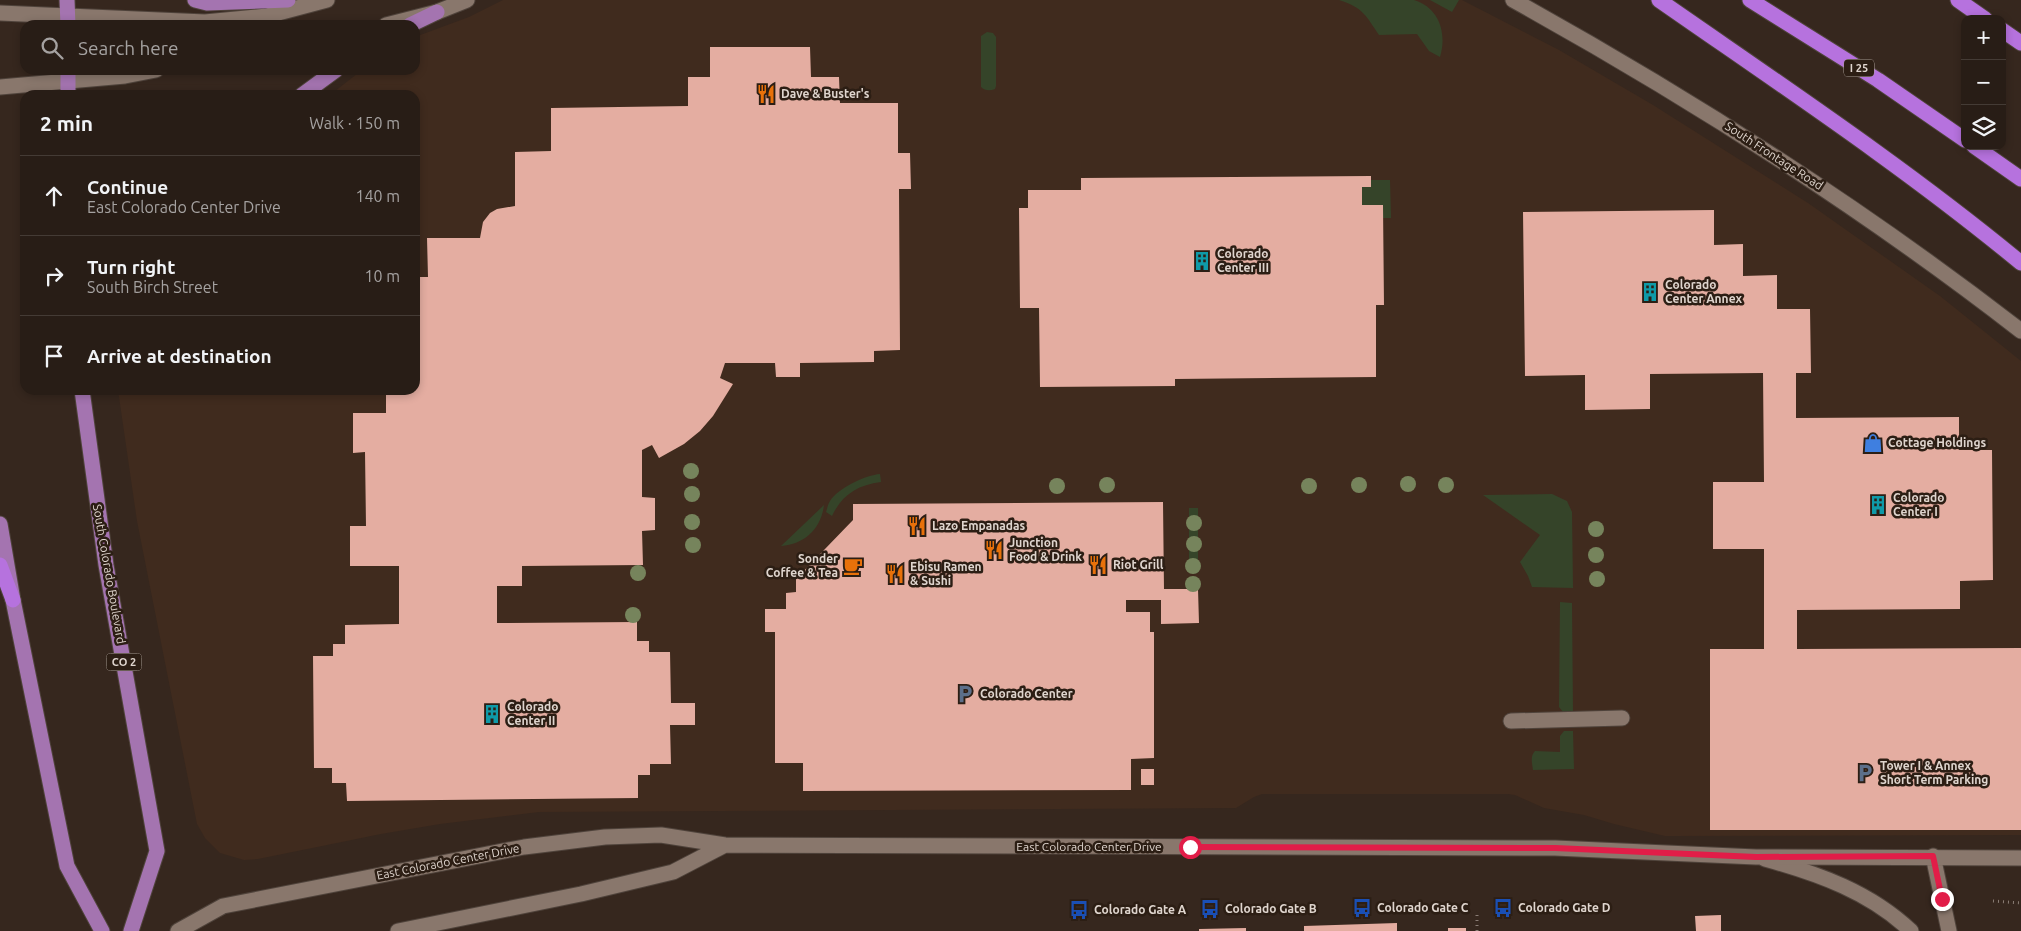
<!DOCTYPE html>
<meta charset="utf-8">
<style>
:root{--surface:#281d16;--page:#30261f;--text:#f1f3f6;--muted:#a5a2a1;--line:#443b35}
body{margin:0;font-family:Ubuntu,sans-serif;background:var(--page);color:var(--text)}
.controls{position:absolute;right:15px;top:15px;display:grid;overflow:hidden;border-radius:10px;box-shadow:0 2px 8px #0003}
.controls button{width:45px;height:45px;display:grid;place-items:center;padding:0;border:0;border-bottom:1px solid var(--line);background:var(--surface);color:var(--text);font:25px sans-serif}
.stop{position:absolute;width:15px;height:15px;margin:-11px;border:4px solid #e11d48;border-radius:50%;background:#fff}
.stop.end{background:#e11d48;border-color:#fff;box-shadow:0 1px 5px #0008}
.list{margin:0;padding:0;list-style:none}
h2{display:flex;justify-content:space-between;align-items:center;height:65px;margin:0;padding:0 20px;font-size:21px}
h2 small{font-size:16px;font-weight:400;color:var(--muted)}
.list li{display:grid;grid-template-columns:32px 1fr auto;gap:15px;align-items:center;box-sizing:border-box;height:80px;padding:0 20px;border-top:1px solid var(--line)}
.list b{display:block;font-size:19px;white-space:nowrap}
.list p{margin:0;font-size:16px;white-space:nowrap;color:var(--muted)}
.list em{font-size:16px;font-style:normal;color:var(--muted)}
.icon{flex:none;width:28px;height:28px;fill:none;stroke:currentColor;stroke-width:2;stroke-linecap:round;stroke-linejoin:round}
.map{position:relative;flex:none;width:2021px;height:931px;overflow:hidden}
.search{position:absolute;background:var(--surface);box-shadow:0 2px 8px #0003;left:20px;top:20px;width:400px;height:55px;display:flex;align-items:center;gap:12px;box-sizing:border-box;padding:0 18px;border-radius:15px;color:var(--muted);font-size:19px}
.panel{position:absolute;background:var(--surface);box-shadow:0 2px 8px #0003;left:20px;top:90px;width:400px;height:305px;border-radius:15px}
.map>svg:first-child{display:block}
.built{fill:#402b1e}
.green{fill:#354429}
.building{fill:#e4ada1}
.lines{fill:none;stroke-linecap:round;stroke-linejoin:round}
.lane-casing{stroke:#4f433b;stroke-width:17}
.street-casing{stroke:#4f433b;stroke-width:17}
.primary-casing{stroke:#4f433b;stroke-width:17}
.highway-casing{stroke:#4f433b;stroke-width:17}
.path{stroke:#8a7d75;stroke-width:3;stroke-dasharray:1 4;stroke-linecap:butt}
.lane{stroke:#89776c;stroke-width:15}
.street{stroke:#89776c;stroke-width:15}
.primary{stroke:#a474b0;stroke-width:15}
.highway{stroke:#b672de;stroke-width:15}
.tree{fill:#76845c}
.route{stroke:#e11d48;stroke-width:6}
.labels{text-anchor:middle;stroke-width:5;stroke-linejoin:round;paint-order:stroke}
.shield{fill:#2c1e14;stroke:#a99e96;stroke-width:1}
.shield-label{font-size:11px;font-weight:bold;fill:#dfd5ce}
.poi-label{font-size:12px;font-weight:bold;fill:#dfd5ce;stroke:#2c1e14;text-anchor:start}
.street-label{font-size:12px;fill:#dfd5ce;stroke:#2c1e14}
</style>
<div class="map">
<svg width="2021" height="931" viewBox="0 0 2021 931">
<rect width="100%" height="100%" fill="#36271e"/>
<path class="built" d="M503 0H1462L1559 50 1653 105 1808 203 1940 296 2021 361V835L1665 836 1614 824 1584 815 1544 808 1515 795 1508 794H1262L1254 797 1236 808 539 812 440 824 381 834 258 859 244 860 220 853 205 838 197 824 137 521 118 390H415V95H330L362 70H415V37L469 17Z"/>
<path class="green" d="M1339 0C1358 0 1376 0 1394 0 1400 0 1408 0 1414 0 1440 8 1447 34 1440 57L1429 51 1417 34 1379 35C1366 16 1364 8 1339 0Z
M1430 0H1459L1452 12Z
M987 32 993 33 996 37V86L995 89C990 91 985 91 981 87V36Z
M1371 180H1390L1391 218H1383V205H1362V187H1370Z
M880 474 881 482C857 485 842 495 832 516L826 512C827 509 828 504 830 501 838 488 866 475 880 474Z
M1552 494 1567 501 1572 512 1573 588 1532 587 1528 576 1520 562 1540 535 1483 495Z
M824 505C821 529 805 544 781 546Z
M1189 508H1198V573H1189Z
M1560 602 1572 603 1573 713 1563 712 1559 707Z
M1564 731H1573L1574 769 1533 770C1532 763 1530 756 1535 751L1560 752V736Z"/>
<path class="building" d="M710 47H810L811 77H839L840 103H898V153H910L911 189H899L900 350 874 351V362L800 363V377H776L775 363H725L720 378 733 384 713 416 700 431 684 444 659 458 652 445 642 450V497L655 498V530L642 531 643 565 522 566V586H497V623L637 622V641H649V652H670L671 703H695V725H670L671 764H650V775H638V798L347 801 346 783H332V768H314L313 656H333V644H345V625L399 624V566H350V526H366L365 452 353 453V413H386V390H415V277H428L427 238H480L483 222 490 213 497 209 515 206V152L551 151V108L688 106V77H710Z
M1371 176V187H1362V205H1383L1384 305H1376V377L1175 379V386L1040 387 1039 308H1020L1019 208H1028V190H1081V178Z
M1714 210V245L1743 244V276L1777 275V309H1810L1811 373H1796V418L1959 417V450H1992L1993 580 1960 581V609L1797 610V649L2021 648V830H1710V649H1764V549H1713V482H1764L1763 373 1650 374V409L1585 410V375L1525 376 1523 212Z
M1163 502 1164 589H1198L1199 623 1161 624V600H1126V612H1150V632H1154V758L1131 759V790L803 791V763H775V632H765V609H786V593L796 592V579L853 520V504Z
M1141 769H1154V785H1141Z
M1721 915V931H1696L1695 916Z
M1397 923V931H1304V926Z
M1246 928V931H1199V929Z
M1448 928H1466V931H1448Z"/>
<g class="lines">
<g class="lane-casing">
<path id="lane" d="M1511 721 1622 718
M1765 859C1819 874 1870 892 1911 931"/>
</g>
<g class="street-casing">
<path id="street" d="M1513 0C1690 98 1861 207 2021 331
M0 13 205 22 267 16 327 0
M386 25 437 12 467 0
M0 87 125 76 156 70
M1933 856 1949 931
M178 931 223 906 524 847 605 837 661 835 725 845 1555 848 1756 857 2021 858
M398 931 581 894 673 872 725 845"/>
</g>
<g class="primary-casing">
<path id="primary" d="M67 0 68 25
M195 0 207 3 288 0
M410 25 437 12
M68 95V70
M302 95 336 70
M82 390 106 565 157 851 131 931
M0 524 13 600 67 866 102 931"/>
</g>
<g class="highway-casing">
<path id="highway" d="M1659 0C1781 85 1906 168 2021 263
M1750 0 1878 80 1965 140
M1958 0 1985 19
M2002 30 2021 43
M1974 146 2021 179
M0 565 13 600"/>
</g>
<path class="path" d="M1993 901 2021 903
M1477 931V911"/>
<use href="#lane" class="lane"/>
<use href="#street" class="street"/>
<use href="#primary" class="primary"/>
<use href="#highway" class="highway"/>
</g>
<g class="tree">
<circle cx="691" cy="471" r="8"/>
<circle cx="1408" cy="484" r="8"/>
<circle cx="1107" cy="485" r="8"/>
<circle cx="1359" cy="485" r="8"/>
<circle cx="1446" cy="485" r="8"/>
<circle cx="1057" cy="486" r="8"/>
<circle cx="1309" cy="486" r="8"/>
<circle cx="692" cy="494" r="8"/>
<circle cx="692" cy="522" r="8"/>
<circle cx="1194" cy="523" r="8"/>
<circle cx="1596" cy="529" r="8"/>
<circle cx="1194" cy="544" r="8"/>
<circle cx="693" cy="545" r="8"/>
<circle cx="1596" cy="555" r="8"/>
<circle cx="1193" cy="566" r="8"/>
<circle cx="638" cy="573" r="8"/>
<circle cx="1597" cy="579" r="8"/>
<circle cx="1193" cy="584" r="8"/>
<circle cx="633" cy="615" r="8"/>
</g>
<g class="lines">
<path class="route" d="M1190 847 1555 848 1756 857 1933 856 1942 899"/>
</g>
<defs>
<g id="restaurant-bare" transform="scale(1.5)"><path d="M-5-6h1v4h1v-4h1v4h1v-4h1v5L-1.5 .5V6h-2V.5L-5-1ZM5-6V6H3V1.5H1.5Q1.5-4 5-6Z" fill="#e8710a" stroke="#2c1e14" stroke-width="2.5" paint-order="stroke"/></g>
<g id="building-bare" transform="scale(1.5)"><path d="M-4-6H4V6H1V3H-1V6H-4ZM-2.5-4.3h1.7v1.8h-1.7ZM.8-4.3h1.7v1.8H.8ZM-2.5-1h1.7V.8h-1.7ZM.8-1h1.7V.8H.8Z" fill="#0f9aa8" stroke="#2c1e14" stroke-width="2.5" paint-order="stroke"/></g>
<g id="shop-bare" transform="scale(1.5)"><path d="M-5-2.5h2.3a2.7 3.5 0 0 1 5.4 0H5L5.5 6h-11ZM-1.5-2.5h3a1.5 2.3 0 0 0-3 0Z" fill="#3f7fe0" stroke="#2c1e14" stroke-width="2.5" paint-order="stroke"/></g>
<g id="cafe-bare" transform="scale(1.5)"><path d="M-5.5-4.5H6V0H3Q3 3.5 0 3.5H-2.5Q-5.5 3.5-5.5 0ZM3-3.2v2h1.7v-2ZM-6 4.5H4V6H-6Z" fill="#e8710a" stroke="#2c1e14" stroke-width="2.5" paint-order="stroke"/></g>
<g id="parking-bare" transform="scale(1.5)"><path d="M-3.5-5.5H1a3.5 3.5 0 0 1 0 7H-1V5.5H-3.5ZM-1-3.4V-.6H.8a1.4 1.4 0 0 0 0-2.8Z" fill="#5c6f8a" stroke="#2c1e14" stroke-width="2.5" paint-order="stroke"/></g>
<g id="bus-bare" transform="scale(1.5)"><path d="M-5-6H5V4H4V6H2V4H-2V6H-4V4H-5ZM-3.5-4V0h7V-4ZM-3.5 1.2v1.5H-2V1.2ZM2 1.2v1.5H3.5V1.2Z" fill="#1a4fb4" stroke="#2c1e14" stroke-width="2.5" paint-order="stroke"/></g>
</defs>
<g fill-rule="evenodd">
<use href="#restaurant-bare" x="766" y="94"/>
<use href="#building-bare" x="1202" y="261"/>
<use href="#building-bare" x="1650" y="292"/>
<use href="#shop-bare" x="1873" y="443"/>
<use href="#building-bare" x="1878" y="505"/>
<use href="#restaurant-bare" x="917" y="526"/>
<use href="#restaurant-bare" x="994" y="550"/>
<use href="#restaurant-bare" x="1098" y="565"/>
<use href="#cafe-bare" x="853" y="566"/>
<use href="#restaurant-bare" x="895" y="574"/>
<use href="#parking-bare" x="965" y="694"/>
<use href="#building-bare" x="492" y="714"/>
<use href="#parking-bare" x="1865" y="773"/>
<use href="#bus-bare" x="1362" y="908"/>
<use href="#bus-bare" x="1503" y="908"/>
<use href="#bus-bare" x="1210" y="909"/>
<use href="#bus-bare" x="1079" y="910"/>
</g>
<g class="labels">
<g class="shield">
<rect x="1844" y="59.5" width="30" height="17" rx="4"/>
<rect x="106.5" y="653.5" width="35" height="17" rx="4"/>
</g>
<g class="shield-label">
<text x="1859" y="72">I 25</text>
<text x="124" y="666">CO 2</text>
</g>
<g class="poi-label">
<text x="781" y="98">Dave &amp; Buster's</text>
<text x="1217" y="258">Colorado<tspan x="1217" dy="14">Center III</tspan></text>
<text x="1665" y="289">Colorado<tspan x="1665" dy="14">Center Annex</tspan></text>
<text x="1888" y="447">Cottage Holdings</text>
<text x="1893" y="502">Colorado<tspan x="1893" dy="14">Center I</tspan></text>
<text x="932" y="530">Lazo Empanadas</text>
<text x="1009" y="547">Junction<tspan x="1009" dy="14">Food &amp; Drink</tspan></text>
<text x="838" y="563" text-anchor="end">Sonder<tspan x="838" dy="14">Coffee &amp; Tea</tspan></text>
<text x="1113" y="569">Riot Grill</text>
<text x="910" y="571">Ebisu Ramen<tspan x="910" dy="14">&amp; Sushi</tspan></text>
<text x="980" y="698">Colorado Center</text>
<text x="507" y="711">Colorado<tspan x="507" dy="14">Center II</tspan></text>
<text x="1880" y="770">Tower I &amp; Annex<tspan x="1880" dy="14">Short Term Parking</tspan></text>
<text x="1377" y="912">Colorado Gate C</text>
<text x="1518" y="912">Colorado Gate D</text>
<text x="1225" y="913">Colorado Gate B</text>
<text x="1094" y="914">Colorado Gate A</text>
</g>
<g class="street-label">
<text transform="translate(1774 156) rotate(33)" y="4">South Frontage Road</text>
<text transform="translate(109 574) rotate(80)" y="4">South Colorado Boulevard</text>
<text x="1089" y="851">East Colorado Center Drive</text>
<text transform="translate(448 862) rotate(-11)" y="4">East Colorado Center Drive</text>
</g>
</g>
</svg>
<div class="controls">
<button>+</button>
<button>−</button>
<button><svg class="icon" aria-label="layers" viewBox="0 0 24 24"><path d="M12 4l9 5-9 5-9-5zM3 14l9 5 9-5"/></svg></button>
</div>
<div class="stop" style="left:1190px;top:847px"></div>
<div class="stop end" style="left:1942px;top:899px"></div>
<div class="search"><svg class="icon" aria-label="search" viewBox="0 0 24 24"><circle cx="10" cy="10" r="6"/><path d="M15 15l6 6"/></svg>Search here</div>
<section class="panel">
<h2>2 min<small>Walk · 150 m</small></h2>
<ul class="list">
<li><svg class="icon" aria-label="ahead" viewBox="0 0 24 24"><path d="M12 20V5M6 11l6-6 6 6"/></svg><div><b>Continue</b><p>East Colorado Center Drive</p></div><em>140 m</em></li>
<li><svg class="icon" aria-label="right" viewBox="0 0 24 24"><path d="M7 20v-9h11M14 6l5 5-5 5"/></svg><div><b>Turn right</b><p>South Birch Street</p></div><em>10 m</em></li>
<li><svg class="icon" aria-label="arrive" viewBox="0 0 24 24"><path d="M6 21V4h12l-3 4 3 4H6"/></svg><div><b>Arrive at destination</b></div></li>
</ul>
</section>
</div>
